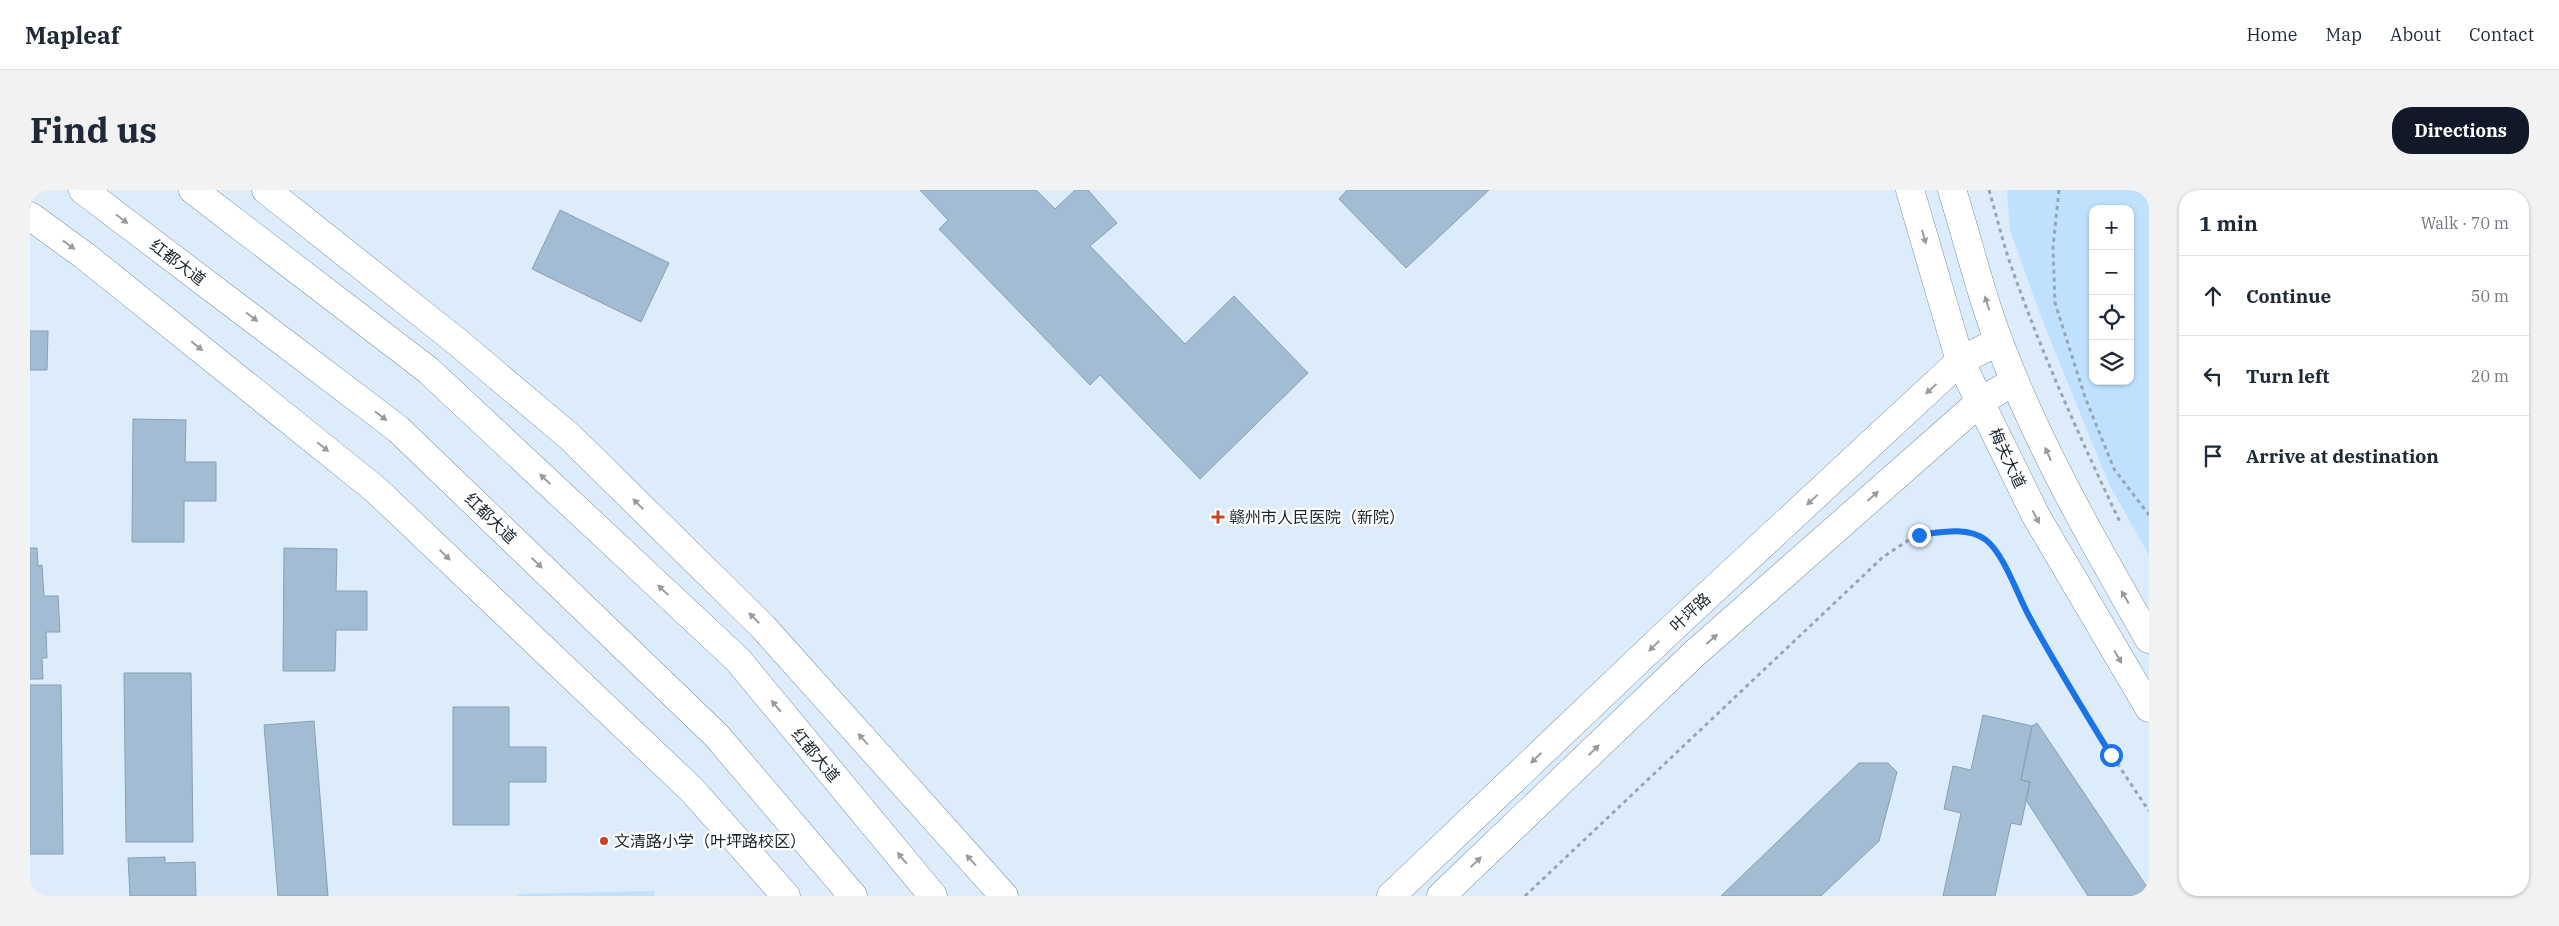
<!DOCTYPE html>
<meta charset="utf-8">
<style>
:root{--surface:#fff;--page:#f2f2f3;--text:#1f2937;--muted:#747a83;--line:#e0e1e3;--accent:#111827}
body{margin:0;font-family:"IBM Plex Serif","Noto Sans SC",serif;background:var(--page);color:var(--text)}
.controls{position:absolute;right:15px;top:15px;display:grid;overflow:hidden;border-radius:10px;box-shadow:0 1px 4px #0004}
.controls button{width:45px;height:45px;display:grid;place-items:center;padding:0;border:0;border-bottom:1px solid var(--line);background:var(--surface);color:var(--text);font:25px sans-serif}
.stop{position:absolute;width:15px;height:15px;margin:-11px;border:4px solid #1a73e8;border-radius:50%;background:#fff}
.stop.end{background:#1a73e8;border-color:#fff;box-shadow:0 1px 5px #0008}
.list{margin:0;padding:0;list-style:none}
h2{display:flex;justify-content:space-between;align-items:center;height:65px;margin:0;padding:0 20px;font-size:21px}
h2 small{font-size:16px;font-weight:400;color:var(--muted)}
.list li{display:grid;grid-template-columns:32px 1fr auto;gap:15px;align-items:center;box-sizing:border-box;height:80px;padding:0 20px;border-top:1px solid var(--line)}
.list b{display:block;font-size:19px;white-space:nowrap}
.list em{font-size:16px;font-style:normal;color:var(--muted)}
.icon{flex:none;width:28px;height:28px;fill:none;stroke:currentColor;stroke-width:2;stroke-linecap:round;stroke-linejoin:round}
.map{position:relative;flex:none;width:2119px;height:706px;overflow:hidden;border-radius:20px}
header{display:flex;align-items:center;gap:30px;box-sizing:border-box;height:70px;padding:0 25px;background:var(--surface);border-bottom:1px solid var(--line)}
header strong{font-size:24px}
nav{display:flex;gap:28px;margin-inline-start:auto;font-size:18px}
.intro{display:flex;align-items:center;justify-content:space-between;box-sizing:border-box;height:120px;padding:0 30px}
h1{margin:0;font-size:35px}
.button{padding:12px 22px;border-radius:20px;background:var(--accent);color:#fff;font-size:18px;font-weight:700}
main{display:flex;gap:30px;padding:0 30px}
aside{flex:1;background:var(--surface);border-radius:20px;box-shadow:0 1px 4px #0004}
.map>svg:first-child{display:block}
.green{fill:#bfe1fe;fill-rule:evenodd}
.building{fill:#a2bcd3;stroke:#86a0b6}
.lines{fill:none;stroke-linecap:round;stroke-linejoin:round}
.secondary-casing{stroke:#7892a7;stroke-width:29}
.primary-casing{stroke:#7892a7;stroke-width:29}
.path{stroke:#97a5b1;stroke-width:3;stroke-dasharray:4 4;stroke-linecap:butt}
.secondary{stroke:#fff;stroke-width:28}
.primary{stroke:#fff;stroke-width:28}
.oneway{fill:#989ca0}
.route{stroke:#1a73e8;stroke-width:6}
.poi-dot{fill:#cb4121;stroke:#fff;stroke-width:2}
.labels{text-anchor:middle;stroke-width:4.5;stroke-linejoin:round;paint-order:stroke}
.street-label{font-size:16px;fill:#1a242d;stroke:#fff}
.poi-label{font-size:16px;fill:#1a242d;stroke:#fff;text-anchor:start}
</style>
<header>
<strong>Mapleaf</strong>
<nav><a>Home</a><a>Map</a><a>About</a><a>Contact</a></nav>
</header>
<div class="intro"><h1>Find us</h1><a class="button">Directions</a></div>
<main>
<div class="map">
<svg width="2119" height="706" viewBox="0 0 2119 706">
<rect width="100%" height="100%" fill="#dcecfa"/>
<path class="green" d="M1977 0H2119V365L2079 294 2013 132 1980 40ZM2063 19H2100V191H2063Z
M624 701V706H487V704Z"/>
<path class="building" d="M890 0H1006L1025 19 1045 0H1058L1087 33 1060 56 1155 154 1204 106 1278 183 1170 289 1070 185 1060 195 909 39 918 30Z
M1317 0H1459L1376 78 1309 9Z
M530 20 639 73 611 132 502 79Z
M0 141H18L17 180H0Z
M103 229 156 230 155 272H186V311H154V352H102Z
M0 358H7L8 376 12 375 14 406H28L30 442H16L17 468H12L13 489H0Z
M254 358 307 359 306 401H337V440H306L305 481H253Z
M94 483H161L163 652H96Z
M0 495H31L33 664H0Z
M423 517H479V557H516V592H479V635H423Z
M1953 525 2002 536 1991 590 2000 592 1991 635 1981 633 1965 706H1913L1931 623 1914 619 1923 576 1941 580Z
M284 531 298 706H248L234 535Z
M2007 533 2119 700V706H2058L1996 610 2000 592 1991 590 2002 536Z
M1829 573H1858L1867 582 1849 651 1791 706H1691Z
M135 667V673L165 672 166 706H100L98 668Z"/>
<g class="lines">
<g class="secondary-casing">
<path id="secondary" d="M236 0 425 150 540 247 733 437 974 706
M1880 0 1930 171 2006 326 2119 518
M1922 0C1938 50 1950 103 1969 152 2008 256 2064 353 2119 449
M0 26 55 66 345 299 662 600 756 706
M1361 706 1635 445 1930 171 1969 151
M1411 706 1664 464 1951 211 1985 191"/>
</g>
<g class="primary-casing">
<path id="primary" d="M53 0 368 239 686 545 823 706
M163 0 398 180 708 470 903 706"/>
</g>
<path class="path" d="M1959 0C1966 24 1972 49 1980 73 2011 162 2050 248 2090 332
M2029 0 2023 57 2025 113 2055 207 2084 279 2119 325
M1495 706 1853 367C1864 360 1876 351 1888 345 1906 338 1938 340 1954 349 1969 357 1981 389 1988 403 2025 480 2072 551 2119 621"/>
<use href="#secondary" class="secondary"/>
<use href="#primary" class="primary"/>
</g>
<defs><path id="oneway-solid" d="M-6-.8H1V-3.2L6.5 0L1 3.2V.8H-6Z" transform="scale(1.25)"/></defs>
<g class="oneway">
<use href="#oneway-solid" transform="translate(92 29) rotate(37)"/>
<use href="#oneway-solid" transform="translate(1894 47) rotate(74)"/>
<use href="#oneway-solid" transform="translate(39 55) rotate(36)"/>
<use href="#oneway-solid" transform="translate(1957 113) rotate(-107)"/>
<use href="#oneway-solid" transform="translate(222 127) rotate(37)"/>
<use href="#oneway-solid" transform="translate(167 156) rotate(39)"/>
<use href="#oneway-solid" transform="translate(1901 199) rotate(137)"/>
<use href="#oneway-solid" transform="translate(351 226) rotate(37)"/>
<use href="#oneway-solid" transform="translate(293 257) rotate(39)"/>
<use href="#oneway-solid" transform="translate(2018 264) rotate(-114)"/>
<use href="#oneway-solid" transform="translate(515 289) rotate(-137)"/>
<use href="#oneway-solid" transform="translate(1843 306) rotate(-41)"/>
<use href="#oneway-solid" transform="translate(1782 310) rotate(137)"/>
<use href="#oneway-solid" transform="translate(608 314) rotate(-135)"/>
<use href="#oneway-solid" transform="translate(2006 327) rotate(62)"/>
<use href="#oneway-solid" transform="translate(415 365) rotate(44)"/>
<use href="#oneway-solid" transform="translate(507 373) rotate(44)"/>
<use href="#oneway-solid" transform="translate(633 400) rotate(-137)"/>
<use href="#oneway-solid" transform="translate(2095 407) rotate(-120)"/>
<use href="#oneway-solid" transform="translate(724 428) rotate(-135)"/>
<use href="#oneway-solid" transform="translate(1682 449) rotate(-41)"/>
<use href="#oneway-solid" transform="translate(1624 456) rotate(136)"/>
<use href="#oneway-solid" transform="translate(2088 467) rotate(60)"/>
<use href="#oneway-solid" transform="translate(746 516) rotate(-130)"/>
<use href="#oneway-solid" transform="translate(833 549) rotate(-132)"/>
<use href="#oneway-solid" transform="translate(1564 560) rotate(-44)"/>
<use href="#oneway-solid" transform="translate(1506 568) rotate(136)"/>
<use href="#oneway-solid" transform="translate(872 668) rotate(-130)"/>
<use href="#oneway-solid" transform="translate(941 670) rotate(-132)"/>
<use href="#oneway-solid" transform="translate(1446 672) rotate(-44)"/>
</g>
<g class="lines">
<path class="route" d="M1889 345C1911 342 1938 336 1956 350 1974 364 1988 406 1999 426 2025 474 2053 519 2081 565"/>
</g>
<g class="poi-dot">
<path d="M1185.5 319.5h5v5h5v5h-5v5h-5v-5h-5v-5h5z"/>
<circle cx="574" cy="651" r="5"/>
</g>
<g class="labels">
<g class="street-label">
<text transform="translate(148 72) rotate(37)" y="6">红都大道</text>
<text transform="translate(1978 268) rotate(65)" y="6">梅关大道</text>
<text transform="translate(461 328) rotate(44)" y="6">红都大道</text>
<text transform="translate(1660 422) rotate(-43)" y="6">叶坪路</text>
<text transform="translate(786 565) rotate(50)" y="6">红都大道</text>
</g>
<g class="poi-label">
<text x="1199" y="333">赣州市人民医院（新院）</text>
<text x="584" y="657">文清路小学（叶坪路校区）</text>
</g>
</g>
</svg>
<div class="controls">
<button>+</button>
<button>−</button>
<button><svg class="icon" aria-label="locate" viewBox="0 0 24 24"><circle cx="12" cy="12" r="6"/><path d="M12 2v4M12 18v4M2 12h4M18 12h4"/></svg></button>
<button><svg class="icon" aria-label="layers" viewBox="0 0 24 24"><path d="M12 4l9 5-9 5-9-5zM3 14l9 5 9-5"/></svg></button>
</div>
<div class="stop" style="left:2081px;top:565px"></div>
<div class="stop end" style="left:1889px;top:345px"></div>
</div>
<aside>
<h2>1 min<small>Walk · 70 m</small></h2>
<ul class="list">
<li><svg class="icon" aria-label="ahead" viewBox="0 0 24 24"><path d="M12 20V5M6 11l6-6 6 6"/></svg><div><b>Continue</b></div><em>50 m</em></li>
<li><svg class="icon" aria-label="left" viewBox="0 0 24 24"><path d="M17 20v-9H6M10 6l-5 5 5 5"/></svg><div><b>Turn left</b></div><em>20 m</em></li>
<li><svg class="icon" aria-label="arrive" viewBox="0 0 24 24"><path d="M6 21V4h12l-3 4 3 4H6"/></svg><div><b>Arrive at destination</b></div></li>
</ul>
</aside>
</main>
